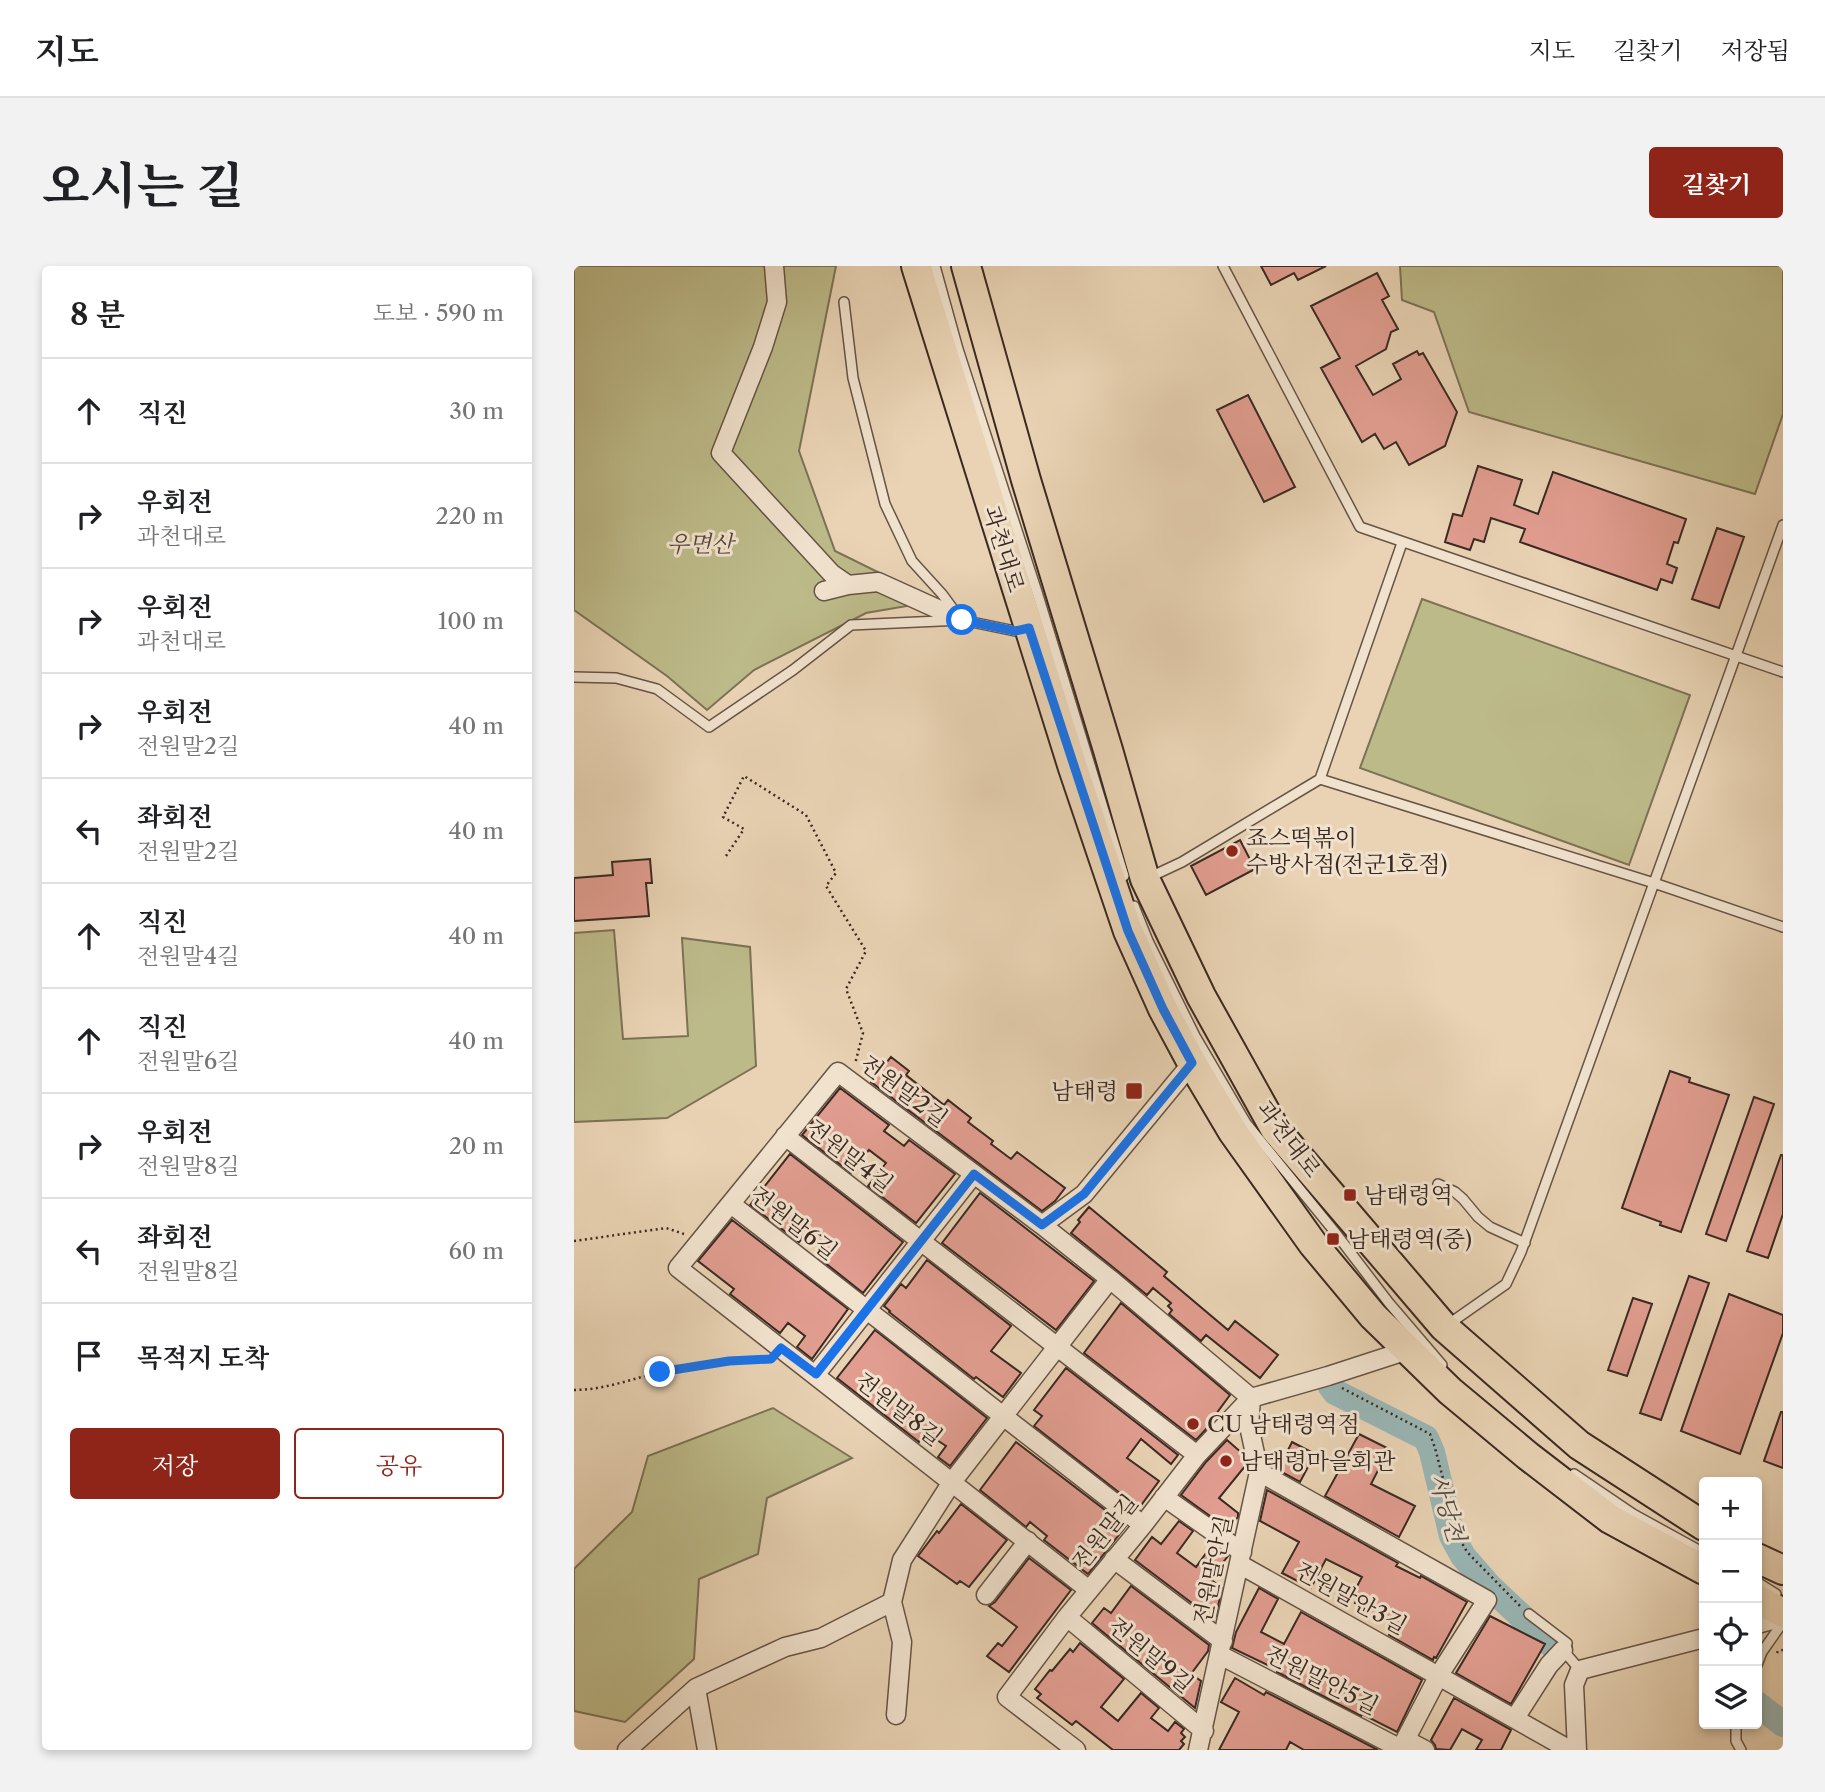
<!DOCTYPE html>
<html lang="ko">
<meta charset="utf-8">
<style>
:root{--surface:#fff;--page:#f2f2f2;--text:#202124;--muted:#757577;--line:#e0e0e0;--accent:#8f2418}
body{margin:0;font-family:"Libre Caslon Text","Noto Serif KR",serif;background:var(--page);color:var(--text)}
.controls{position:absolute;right:21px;bottom:21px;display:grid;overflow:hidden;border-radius:7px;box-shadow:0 4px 10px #0003}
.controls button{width:63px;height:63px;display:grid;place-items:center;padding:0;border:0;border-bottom:2px solid var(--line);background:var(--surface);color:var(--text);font:35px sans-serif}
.stop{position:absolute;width:21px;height:21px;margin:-16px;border:5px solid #1a73e8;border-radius:50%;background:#fff}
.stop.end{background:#1a73e8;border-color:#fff;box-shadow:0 2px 7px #0008}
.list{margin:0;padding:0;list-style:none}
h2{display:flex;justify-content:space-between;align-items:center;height:91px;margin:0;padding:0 28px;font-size:30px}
h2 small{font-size:23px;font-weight:400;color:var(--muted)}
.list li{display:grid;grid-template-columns:46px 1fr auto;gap:21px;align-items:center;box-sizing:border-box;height:105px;padding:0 28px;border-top:2px solid var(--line)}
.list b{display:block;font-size:26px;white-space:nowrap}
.list p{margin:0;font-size:23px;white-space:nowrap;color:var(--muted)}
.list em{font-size:23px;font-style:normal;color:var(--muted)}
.actions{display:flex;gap:14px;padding:21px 28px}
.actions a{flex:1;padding:16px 0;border:2px solid var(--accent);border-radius:7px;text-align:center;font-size:24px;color:var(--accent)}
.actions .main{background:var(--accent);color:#fff}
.icon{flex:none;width:38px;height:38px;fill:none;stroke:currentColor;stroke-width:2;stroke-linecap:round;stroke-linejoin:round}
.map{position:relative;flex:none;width:1209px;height:1484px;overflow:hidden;border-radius:7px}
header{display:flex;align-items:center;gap:42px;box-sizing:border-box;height:98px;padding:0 35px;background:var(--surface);border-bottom:2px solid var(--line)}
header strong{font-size:33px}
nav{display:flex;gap:38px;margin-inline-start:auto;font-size:24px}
.intro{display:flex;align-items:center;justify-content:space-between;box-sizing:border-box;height:168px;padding:0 42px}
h1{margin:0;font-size:49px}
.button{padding:18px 32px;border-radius:7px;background:var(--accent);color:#fff;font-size:24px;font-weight:700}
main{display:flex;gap:42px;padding:0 42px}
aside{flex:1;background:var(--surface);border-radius:7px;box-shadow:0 4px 10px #0003}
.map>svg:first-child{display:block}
.green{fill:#bdba89;stroke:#7c7256;stroke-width:2}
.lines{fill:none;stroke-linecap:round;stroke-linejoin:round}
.river{stroke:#99b6b5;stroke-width:26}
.building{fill:#e19d90;stroke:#3a2922;stroke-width:2}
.lane-casing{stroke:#665446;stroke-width:12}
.street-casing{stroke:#665446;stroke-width:21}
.primary-casing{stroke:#3a2922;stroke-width:32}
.path{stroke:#3a2922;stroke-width:2.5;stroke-dasharray:2 3.5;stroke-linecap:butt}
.lane{stroke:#f1e2ce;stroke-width:9}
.street{stroke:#f1e2ce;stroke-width:18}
.primary{stroke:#e9d3b4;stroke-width:28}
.route{stroke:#1a73e8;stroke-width:9}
.poi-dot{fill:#8f2418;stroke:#f1e2ce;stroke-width:2.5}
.labels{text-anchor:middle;stroke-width:6;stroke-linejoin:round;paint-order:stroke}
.park-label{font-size:23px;font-style:italic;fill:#544637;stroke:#f1e2ce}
.street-label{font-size:23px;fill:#3a2922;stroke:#f1e2ce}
.poi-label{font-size:23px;fill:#3a2922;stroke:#f1e2ce;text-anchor:start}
.water-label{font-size:24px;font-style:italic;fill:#524c47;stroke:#f1e2ce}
</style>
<header>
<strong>지도</strong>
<nav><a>지도</a><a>길찾기</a><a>저장됨</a></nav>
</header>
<div class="intro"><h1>오시는 길</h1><a class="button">길찾기</a></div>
<main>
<aside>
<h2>8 분<small>도보 · 590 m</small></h2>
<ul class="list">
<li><svg class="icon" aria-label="ahead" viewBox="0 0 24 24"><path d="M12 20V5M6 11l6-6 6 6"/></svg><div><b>직진</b></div><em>30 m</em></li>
<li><svg class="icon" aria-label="right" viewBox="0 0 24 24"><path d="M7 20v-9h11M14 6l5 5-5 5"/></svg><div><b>우회전</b><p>과천대로</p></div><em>220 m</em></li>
<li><svg class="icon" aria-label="right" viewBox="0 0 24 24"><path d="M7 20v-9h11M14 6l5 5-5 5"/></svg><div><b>우회전</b><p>과천대로</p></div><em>100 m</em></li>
<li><svg class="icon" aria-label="right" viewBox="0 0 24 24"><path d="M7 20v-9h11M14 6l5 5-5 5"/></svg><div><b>우회전</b><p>전원말2길</p></div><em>40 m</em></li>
<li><svg class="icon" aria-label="left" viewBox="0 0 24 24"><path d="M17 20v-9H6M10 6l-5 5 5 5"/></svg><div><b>좌회전</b><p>전원말2길</p></div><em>40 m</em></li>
<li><svg class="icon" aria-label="ahead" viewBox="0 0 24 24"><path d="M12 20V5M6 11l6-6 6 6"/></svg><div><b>직진</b><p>전원말4길</p></div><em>40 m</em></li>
<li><svg class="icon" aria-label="ahead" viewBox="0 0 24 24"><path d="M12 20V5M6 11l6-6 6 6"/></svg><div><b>직진</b><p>전원말6길</p></div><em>40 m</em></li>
<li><svg class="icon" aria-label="right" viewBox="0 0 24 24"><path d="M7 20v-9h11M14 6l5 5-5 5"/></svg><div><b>우회전</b><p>전원말8길</p></div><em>20 m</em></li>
<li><svg class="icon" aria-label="left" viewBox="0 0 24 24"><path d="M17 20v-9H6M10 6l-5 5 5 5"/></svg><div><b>좌회전</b><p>전원말8길</p></div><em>60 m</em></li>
<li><svg class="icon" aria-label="arrive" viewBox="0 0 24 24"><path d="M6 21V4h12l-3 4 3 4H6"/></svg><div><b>목적지 도착</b></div></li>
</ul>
<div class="actions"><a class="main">저장</a><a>공유</a></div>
</aside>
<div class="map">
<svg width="1209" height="1484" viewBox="0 0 1209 1484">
<rect width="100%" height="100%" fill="#e9d3b4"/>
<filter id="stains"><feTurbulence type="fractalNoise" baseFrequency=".00286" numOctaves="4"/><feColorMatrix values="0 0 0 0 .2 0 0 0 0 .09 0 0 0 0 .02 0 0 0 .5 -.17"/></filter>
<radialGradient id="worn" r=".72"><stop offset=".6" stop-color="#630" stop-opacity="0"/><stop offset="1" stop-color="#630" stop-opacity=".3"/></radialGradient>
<path class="green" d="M0 0H262L225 185 261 285 328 318 333 340 292 347 180 404 133 444 93 410 0 344Z
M826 0H1209V148L1181 228 895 146 860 46 828 34Z
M848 333 1116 429 1055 599 786 502Z
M40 664 49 773 114 770 108 672 176 681 182 800 93 852 0 856V667Z
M199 1142 278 1192 193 1232 184 1288 125 1313 120 1393 51 1456 0 1445V1303L58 1246 74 1190Z"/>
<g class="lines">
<path class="river" d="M756 1119 761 1126 852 1172 858 1186 878 1270 889 1290 915 1320 982 1383
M1183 1438 1209 1458"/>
</g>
<path class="building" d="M687 0H752L724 14 720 7 697 19Z
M803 7 815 30 808 34 824 63 817 66 812 83 782 100 799 129 827 113 819 98 843 85 845 89 849 87 883 146 871 180 835 199 822 176 810 183 801 168 788 176 747 102 766 92 737 40Z
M674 129 721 221 690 236 643 144Z
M904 200 948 214 940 239 964 248 979 206 1112 253 1104 277 1100 276 1093 298 1103 302 1098 317 1087 313 1083 324 946 276 951 263 917 252 910 276 900 273 896 284 871 276 879 248 888 250Z
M1143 262 1170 271 1145 342 1118 333Z
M666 574 681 603 632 629 617 600Z
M76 593 78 617H72L75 650 0 655V612L39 609 38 596Z
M317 791 335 805 332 809 370 839 374 834 397 852 394 856 419 875 417 878 437 893 443 886 491 922 481 935 468 945 297 816Z
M1096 805 1116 812 1115 816 1155 829 1107 966 1086 959 1087 956 1048 942Z
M266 822 315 859 310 865 330 880 335 874 381 908 342 957 294 920 312 897 295 884 277 907 228 869Z
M1180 831 1200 838 1152 975 1132 968Z
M216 888 329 976 289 1027 245 992 251 985 248 983 254 974 236 962 225 976 176 939Z
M1207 889H1209V948L1194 992 1173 985Z
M406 927 520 1015 482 1064 368 977Z
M515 941 593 1006 590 1010 654 1064 661 1055 704 1089 686 1112 632 1069 627 1075 595 1048 598 1044 594 1040 597 1037 579 1022 573 1029 497 967 506 956 504 954Z
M158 954 274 1043 238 1093 223 1081 231 1070 214 1057 206 1067 156 1028 160 1023 124 995Z
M353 994 437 1060 417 1085 447 1107 429 1131 402 1111 400 1113 315 1046 316 1045 310 1040 327 1018 332 1022Z
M1115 1010 1135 1017 1087 1154 1066 1147Z
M1155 1028 1209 1049V1067L1166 1188 1107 1165Z
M1059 1032 1078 1038 1053 1110 1034 1104Z
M547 1037 656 1129 634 1159 635 1160 622 1174 510 1087Z
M301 1064 413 1152 376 1200 364 1191 372 1180 352 1167 345 1176 263 1112Z
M492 1102 604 1189 597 1198 567 1173 553 1192 585 1215 565 1242 460 1160 468 1150 460 1144Z
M1207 1146H1209V1202L1190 1195Z
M785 1168 815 1183 797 1218 841 1240 825 1271 751 1230Z
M653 1174 669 1188 672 1199 645 1232 664 1247V1251L654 1263 607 1229 632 1196Z
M442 1176 552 1260 514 1308 470 1274 473 1270 456 1256 452 1261 406 1224Z
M718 1176 741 1188 726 1216 704 1204Z
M693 1224 824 1297 822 1300 846 1312 847 1310 893 1336 862 1392 860 1391 859 1394 815 1369 822 1357 802 1347 799 1353 788 1348 791 1342 781 1337 784 1331 779 1328 788 1311 752 1293 737 1322 708 1307 725 1276 686 1255Z
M387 1238 433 1274 395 1321 386 1315 383 1318 344 1290 363 1265 365 1267Z
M605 1255 619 1265 603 1287 622 1301 638 1279 654 1290 636 1313 648 1322 642 1350 639 1353 561 1294 578 1271 587 1278Z
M455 1292 497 1324 435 1406 413 1390 424 1377 428 1380 443 1361 415 1340 421 1336Z
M557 1320 635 1379 634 1385 617 1408 627 1415 621 1442 518 1357 530 1342 537 1347Z
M685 1322 704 1333 687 1366 710 1378 727 1346 848 1414 823 1466 788 1448 787 1450 703 1406 704 1404 658 1382 662 1366Z
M916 1350 971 1378 937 1438 882 1407Z
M506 1377 550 1413 527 1441 544 1455 567 1427 585 1442 577 1452 594 1465 601 1456 610 1463 607 1467 611 1471 607 1475 610 1478 605 1484H539L502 1455 498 1459 463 1432 467 1428 461 1423 476 1404 478 1405 496 1383 499 1386Z
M661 1412 690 1429 692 1426 804 1484H730L716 1476 712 1484H645L665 1446 647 1436Z
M880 1432 937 1464 927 1484H902L908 1474 888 1463 876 1484 862 1483 861 1479 857 1474Z"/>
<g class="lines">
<g class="lane-casing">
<path id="lane" d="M361 0 384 83 463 326 550 610
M649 0 786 261 1209 406
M270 36 279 112 311 238 338 295 368 328 382 347
M0 411 42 412 83 423 135 461 219 404 277 359 388 354 441 365 453 362
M746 513 1080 617 1209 661
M576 611 608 596 746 513 828 277
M560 640 574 675 621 770 672 857 760 965 815 1037 868 1099
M864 918 881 926 889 933 904 951 916 961 951 977
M872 1060 932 1018 947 986 1209 259
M1000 1208 1059 1248 1130 1287
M1183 1316 1202 1328
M955 1348 993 1377 989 1384 1006 1404
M1183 1399 1188 1386 1209 1356
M1162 1458V1475L1167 1484"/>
</g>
<g class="street-casing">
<path id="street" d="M200 0 203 36 189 81 147 187 258 308 274 319 304 316 388 354
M250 325 274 319
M211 870 623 1189
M157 938 569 1259
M468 959 510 928 618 797
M242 1108 400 908
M685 1206 913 1334 865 1409 826 1484
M590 1231 668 1286
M540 1293 649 1375
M665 1298 996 1484
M515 1324 104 1002 264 806 468 959 536 1013 677 1132
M412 1329 454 1275
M318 1336 328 1376 322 1449
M493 1351 630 1465
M1183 1358 1209 1351
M646 1389 827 1483
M122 1422 133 1484
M941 1452 975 1399 989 1384
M832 1474 851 1484
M53 1484 122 1422 211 1381 247 1372 318 1336 328 1294 378 1216 536 1013
M502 1484 433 1431 493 1351 569 1259 623 1189 677 1132 754 1110 834 1084
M624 1484 685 1206 675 1160 677 1132
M1003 1484 1000 1419 1006 1404 1130 1372"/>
</g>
<g class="primary-casing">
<path id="primary" d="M342 0 499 502 554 665 589 743 618 797 659 866 739 978 799 1050 876 1125 954 1190 1036 1253 1130 1304
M392 0 452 214 534 484 571 613 627 730 701 863 870 1061 1005 1179 1130 1260
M1183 1292 1209 1304
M1183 1333 1209 1347"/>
</g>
<path class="path" d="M152 590 170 563 149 551 170 510 232 549 262 607 252 620 292 685 272 723 289 767 281 798
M0 975 92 962 110 968
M768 1122 856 1168 861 1182 884 1270 893 1286 947 1341
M0 1124C29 1124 58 1113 86 1106 121 1097 159 1094 195 1093
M1203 1387 1204 1385 1209 1384"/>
<use href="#lane" class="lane"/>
<use href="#street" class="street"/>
<use href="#primary" class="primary"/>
</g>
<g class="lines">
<path class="route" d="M86 1106 155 1095 197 1093 207 1082 242 1108 400 908 468 959 510 928 618 797 589 743 554 665 455 362 441 365 388 354"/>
</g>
<g class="poi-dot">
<circle cx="658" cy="585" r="7"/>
<rect x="551" y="816" width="18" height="18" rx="3.5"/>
<rect x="769" y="922" width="14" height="14" rx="3.5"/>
<rect x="752" y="966" width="14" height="14" rx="3.5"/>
<circle cx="619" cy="1158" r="7"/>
<circle cx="652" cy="1195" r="7"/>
</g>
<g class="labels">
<g class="park-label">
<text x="126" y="286">우면산</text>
</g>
<g class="street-label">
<text transform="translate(430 283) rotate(73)" y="8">과천대로</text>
<text transform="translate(330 825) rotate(37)" y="8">전원말2길</text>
<text transform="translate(715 873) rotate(53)" y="8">과천대로</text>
<text transform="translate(276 890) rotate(38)" y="8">전원말4길</text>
<text transform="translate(220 957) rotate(38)" y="8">전원말6길</text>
<text transform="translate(325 1143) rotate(38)" y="8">전원말8길</text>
<text transform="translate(531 1266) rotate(-51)" y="8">전원말길</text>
<text transform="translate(639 1304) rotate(-78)" y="8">전원말안길</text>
<text transform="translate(777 1332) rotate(29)" y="8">전원말안3길</text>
<text transform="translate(577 1389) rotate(40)" y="8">전원말9길</text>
<text transform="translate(748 1414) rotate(27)" y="8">전원말안5길</text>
</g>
<g class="poi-label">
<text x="672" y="580">죠스떡볶이<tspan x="672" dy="26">수방사점(전군1호점)</tspan></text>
<text x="544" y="833" text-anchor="end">남태령</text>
<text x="790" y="937">남태령역</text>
<text x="773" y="981">남태령역(중)</text>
<text x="633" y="1166">CU 남태령역점</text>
<text x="666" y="1203">남태령마을회관</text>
</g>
<g class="water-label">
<text transform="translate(873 1242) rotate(73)" y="8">사당천</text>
</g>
</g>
<rect width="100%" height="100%" filter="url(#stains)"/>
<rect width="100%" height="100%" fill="url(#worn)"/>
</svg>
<div class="controls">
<button>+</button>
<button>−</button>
<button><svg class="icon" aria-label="locate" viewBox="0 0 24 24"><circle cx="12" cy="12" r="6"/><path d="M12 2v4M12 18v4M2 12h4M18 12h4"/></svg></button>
<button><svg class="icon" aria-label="layers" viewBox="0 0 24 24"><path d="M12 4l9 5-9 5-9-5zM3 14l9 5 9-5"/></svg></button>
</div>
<div class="stop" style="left:388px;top:354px"></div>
<div class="stop end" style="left:86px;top:1106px"></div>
</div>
</main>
